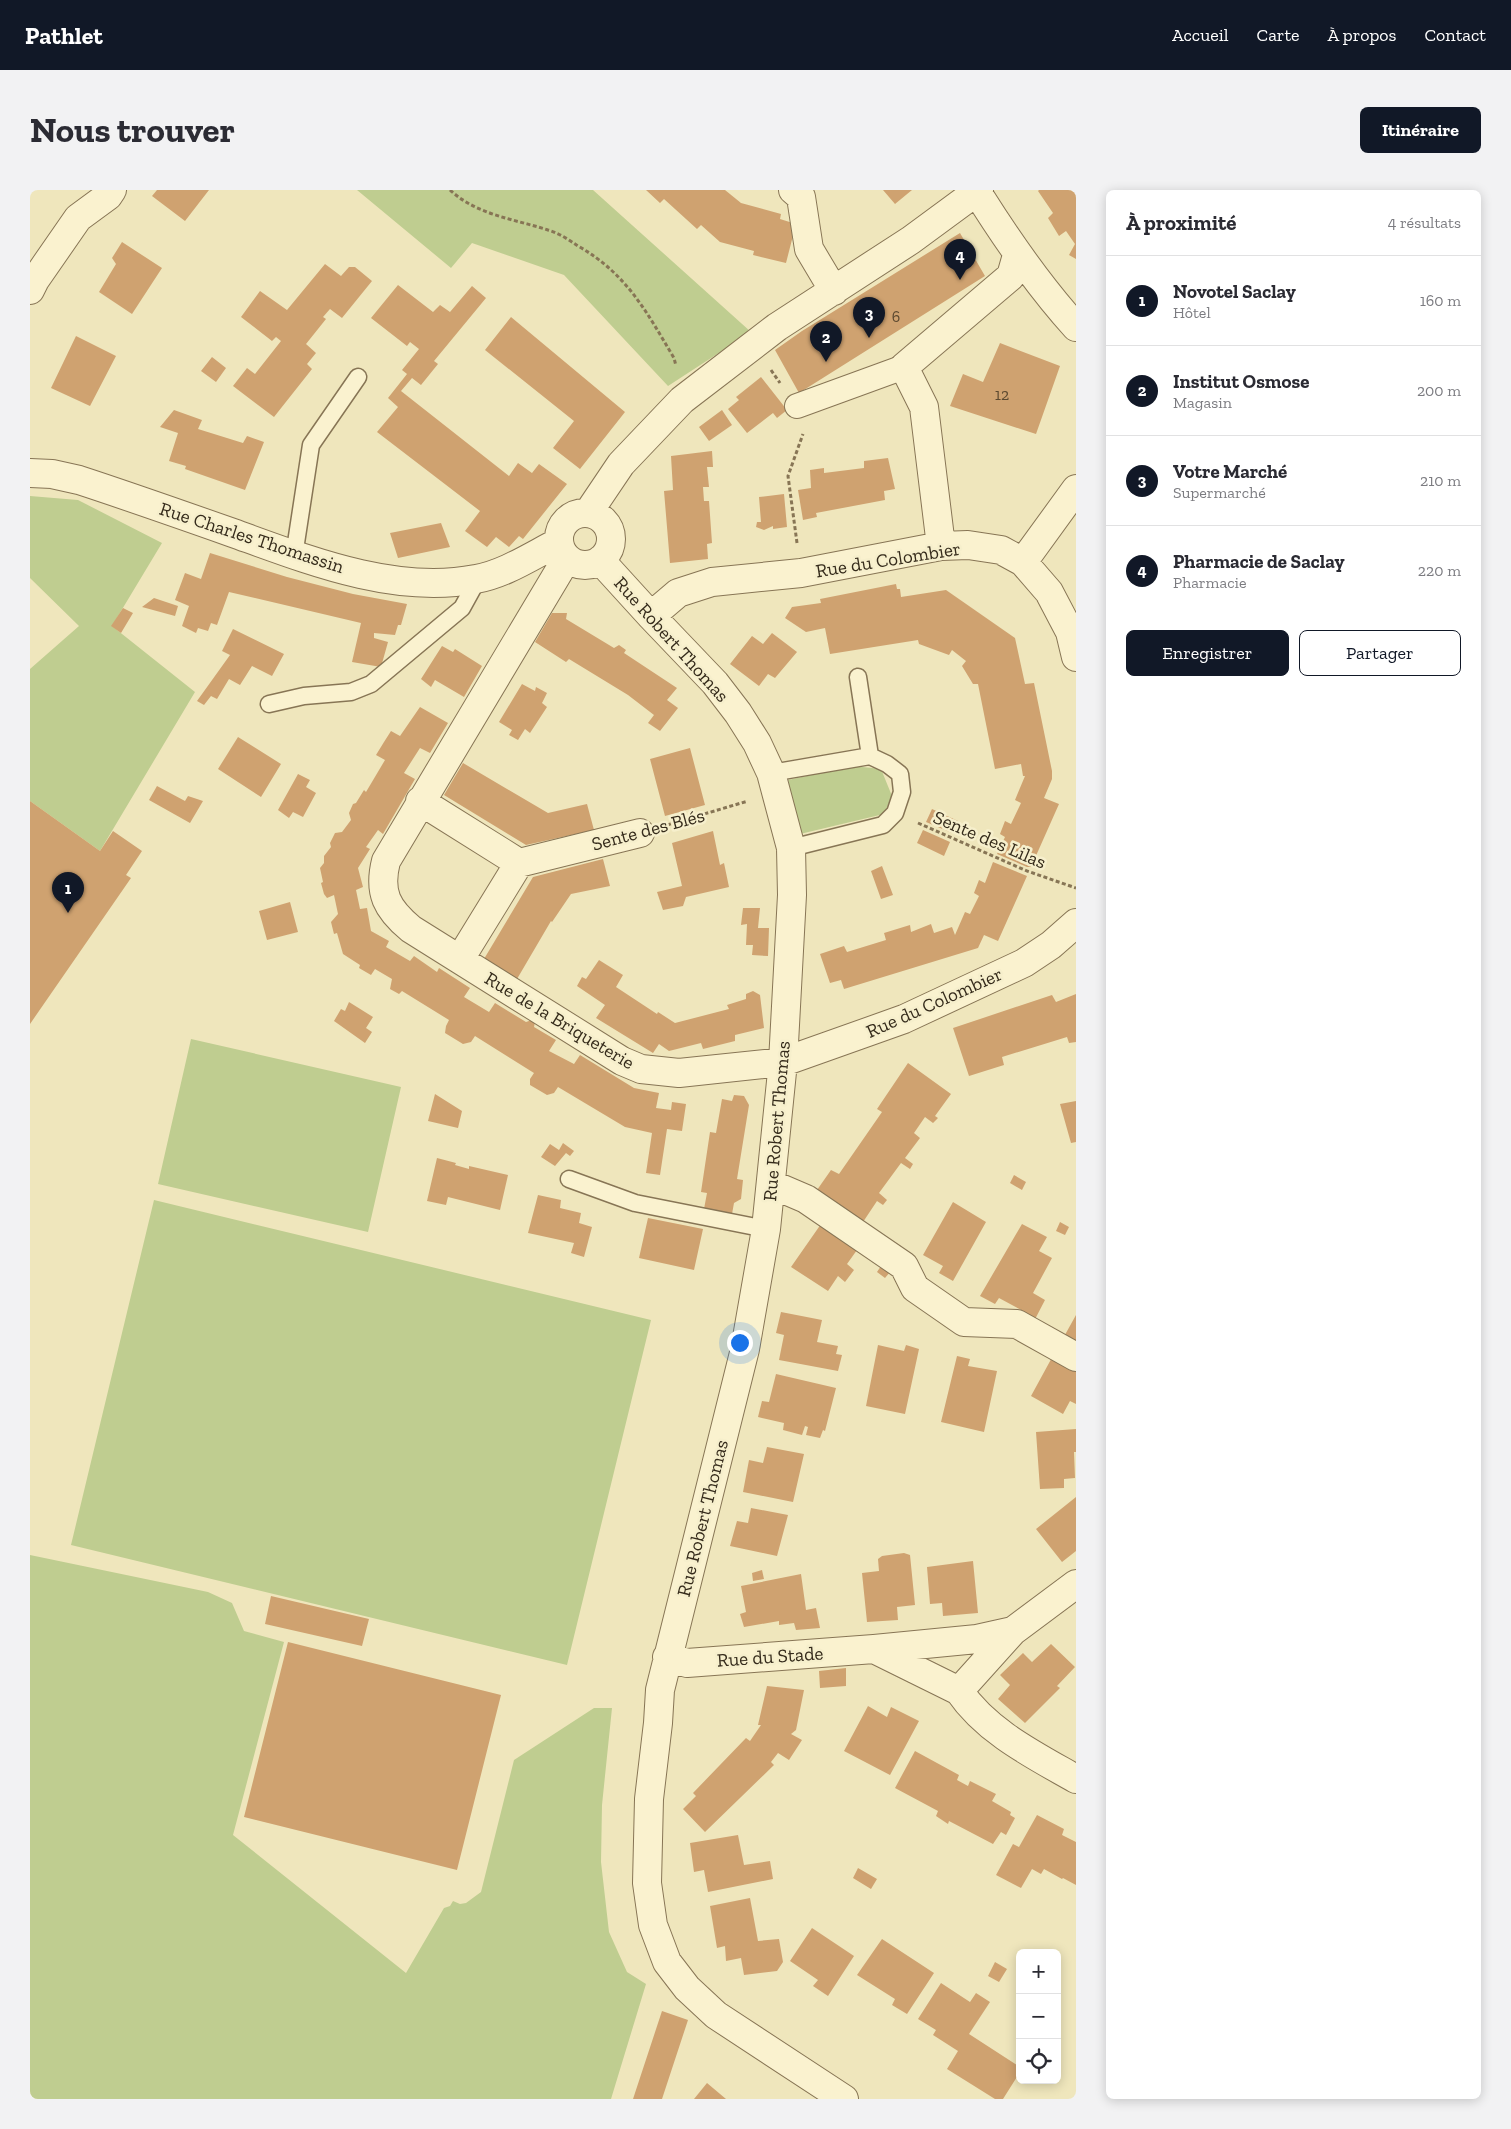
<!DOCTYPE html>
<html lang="fr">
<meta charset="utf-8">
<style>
:root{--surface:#fff;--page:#f2f2f3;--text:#2b2b33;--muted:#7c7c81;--line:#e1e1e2;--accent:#111827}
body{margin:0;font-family:"Zilla Slab",serif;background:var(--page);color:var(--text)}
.controls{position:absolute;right:15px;bottom:15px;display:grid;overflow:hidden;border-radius:8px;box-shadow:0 2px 12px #0003}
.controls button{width:45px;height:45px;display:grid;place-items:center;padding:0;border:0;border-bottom:1px solid var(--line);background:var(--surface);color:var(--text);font:25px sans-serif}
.you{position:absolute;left:709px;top:1152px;width:18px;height:18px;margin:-12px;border:4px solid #fff;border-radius:50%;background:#1a73e8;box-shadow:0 0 0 8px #1a73e833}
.badge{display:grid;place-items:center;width:32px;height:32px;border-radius:50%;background:var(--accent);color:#fff;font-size:16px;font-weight:700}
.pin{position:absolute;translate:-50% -41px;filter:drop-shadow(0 1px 2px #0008)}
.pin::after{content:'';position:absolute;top:26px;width:18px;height:15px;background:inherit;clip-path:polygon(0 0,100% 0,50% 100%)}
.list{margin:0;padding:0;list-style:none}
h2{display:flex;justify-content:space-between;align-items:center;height:65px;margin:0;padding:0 20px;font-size:21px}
h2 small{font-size:16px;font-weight:400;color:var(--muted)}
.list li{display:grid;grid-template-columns:32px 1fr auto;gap:15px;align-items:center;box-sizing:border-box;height:90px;padding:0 20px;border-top:1px solid var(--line)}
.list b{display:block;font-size:19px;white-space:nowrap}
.list p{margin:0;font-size:16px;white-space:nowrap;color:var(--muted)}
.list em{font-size:16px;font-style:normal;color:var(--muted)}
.actions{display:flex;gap:10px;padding:15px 20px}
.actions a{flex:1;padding:11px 0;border:1px solid var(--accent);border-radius:8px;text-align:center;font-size:18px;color:var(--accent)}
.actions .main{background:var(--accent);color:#fff}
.icon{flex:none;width:28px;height:28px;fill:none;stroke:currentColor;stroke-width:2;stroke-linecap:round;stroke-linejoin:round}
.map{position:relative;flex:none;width:1046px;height:1909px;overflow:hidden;border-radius:8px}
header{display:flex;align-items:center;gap:30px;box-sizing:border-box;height:70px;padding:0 25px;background:var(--accent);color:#fff}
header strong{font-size:24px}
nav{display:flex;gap:28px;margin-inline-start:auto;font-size:18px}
.intro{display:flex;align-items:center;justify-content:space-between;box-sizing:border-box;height:120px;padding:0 30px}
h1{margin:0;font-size:35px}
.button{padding:12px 22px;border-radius:8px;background:var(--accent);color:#fff;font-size:18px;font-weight:700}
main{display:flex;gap:30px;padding:0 30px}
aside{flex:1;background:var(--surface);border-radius:8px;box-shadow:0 2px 12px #0003}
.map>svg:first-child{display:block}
.green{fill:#bfcd90}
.building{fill:#cfa270}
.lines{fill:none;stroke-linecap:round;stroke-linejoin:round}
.service-casing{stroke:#877555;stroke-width:19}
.pedestrian-casing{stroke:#877555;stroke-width:26}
.minor-casing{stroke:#877555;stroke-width:30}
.path{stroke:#877555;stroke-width:3;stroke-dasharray:4 2.5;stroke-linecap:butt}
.service{stroke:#faf2cf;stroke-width:16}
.pedestrian{stroke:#faf2cf;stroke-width:24}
.minor{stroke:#faf2cf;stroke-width:28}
.labels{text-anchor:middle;stroke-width:5;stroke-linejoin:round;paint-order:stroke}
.number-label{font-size:16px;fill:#5c4930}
.street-label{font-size:19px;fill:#352b1b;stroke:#f6efcc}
</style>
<header>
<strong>Pathlet</strong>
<nav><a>Accueil</a><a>Carte</a><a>À propos</a><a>Contact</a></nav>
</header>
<div class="intro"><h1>Nous trouver</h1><a class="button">Itinéraire</a></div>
<main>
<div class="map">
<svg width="1046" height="1909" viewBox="0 0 1046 1909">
<rect width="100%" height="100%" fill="#efe6bc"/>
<path class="green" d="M327 0H563L721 142 638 196 534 85 442 53 421 78Z
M0 306 48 310 132 353 82 436 165 502 70 661 0 611V479L49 436 0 388Z
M823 576 851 579 862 606 854 624 770 644 758 590Z
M161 849 371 897 338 1042 128 994Z
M124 1010 621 1130 537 1475 41 1355Z
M0 1365 178 1402 202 1413 214 1441 254 1452 203 1645 376 1783 414 1718 420 1716 423 1711 430 1714 436 1713 451 1702 484 1570 564 1518H582L572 1615 571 1672 579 1742 597 1782 616 1794 581 1909H0Z"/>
<path class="building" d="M127 0H179L155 31 122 6Z
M616 0H695L711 13 751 24 750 29 766 34 756 73 723 65 724 61 690 52 671 35 667 39 634 9 630 13Z
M853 0H882L865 14Z
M1009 0H1046V69L1039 65 1045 54 1036 41 1029 46 1018 28 1023 23 1008 1Z
M930 43 955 86 769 203 745 160 772 141Z
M92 52 132 78 102 124 69 102 86 74 82 68Z
M295 74 311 86 319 77H325L342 91 312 128 300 119 293 127 296 129 276 154 286 163 277 174 282 179 244 227 203 196 217 178 225 184 251 151 246 147 242 151 211 127 230 101 257 120Z
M368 95 403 122 410 115 420 122 442 96 456 108 404 171 408 174 391 195 382 188 371 201 479 286 488 273 502 283 509 274 537 294 493 349 489 346 479 357 466 347 457 357 435 341 450 321 347 242 368 217 358 208 377 184 372 180 389 159 380 152 377 156 341 128Z
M481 127 595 222 550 279 523 258 544 231 455 160Z
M46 146 86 166 60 216 21 198Z
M970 153 1030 176 1006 244 920 216 933 184 953 192Z
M182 167 196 178 186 192 171 181Z
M731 187 757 220 747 228 743 223 717 243 698 219 709 210 706 207Z
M144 220 172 230 168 239 213 253 217 246 234 252 215 300 155 279 156 276 139 271 148 243 130 237Z
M692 220 702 235 679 251 669 237Z
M682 261 683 277H677L679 297H673L674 311H679L682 353 677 354 678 369 640 373 634 301 643 300 641 266Z
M858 268 865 299 854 301 855 310 786 323 787 327 773 330 768 300 781 298 780 280 794 278V283L834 278V271Z
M754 304 757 337 743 339V336L734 340 726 337 727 332H731L729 307Z
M411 333 420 357 368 368 360 343Z
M180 363 257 387 323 404 377 414 371 435H368L365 445 344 443V448L358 452 351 477 322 472 331 433 199 402 187 435 181 433 178 441 168 438 166 443 152 436 159 416 145 410 155 383 171 389Z
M866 394 867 399H870L871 407 916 400 985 448 995 494 1004 493 1022 581V589L1014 608 1029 614 1001 677H997L967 664 975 647 970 644 975 631 981 634 991 613 985 610 995 586H993L991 574 965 579 948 494H943L932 476 936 471 922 460 919 465 889 454 888 450 800 464 795 438 776 442 755 428 762 417 791 413 790 409Z
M124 408 148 416 145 426 112 417Z
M93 418 103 423 91 443 81 436Z
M522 423H537L536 429 584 458 589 455 596 460 594 463 647 498 637 510 648 518 630 541 618 533 624 525 598 505 539 469 536 472 505 452Z
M203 439 254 464 242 486 222 476 210 495 199 489 187 509 181 506 174 515 167 511 200 465 192 461Z
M742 443 767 462 745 488 738 484 729 496 700 474 722 446 733 454Z
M412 456 423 462 425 459 452 476 434 507 405 490 401 497 391 489Z
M492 494 505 501 506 497 517 503 512 513 517 517 500 543 495 539 488 550 479 545 482 540 469 532Z
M390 517 418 533 400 563 390 558 374 583 385 589 353 644 348 640 336 657 340 659 328 678 333 697 326 700 330 719 337 718 341 741 359 751 356 757 380 771 384 766 407 782 409 778 440 798 434 807 459 822 465 813 496 832 502 830 505 832 504 837 526 850 519 861 544 874 550 865 604 898 629 903 626 918 641 920 642 912 656 914 652 941 637 939 630 985 616 983 622 943 595 937 528 897 524 903 517 905 500 895V889L504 883 445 846 441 852 433 854 415 843 416 836 419 830 372 801 369 804 360 799 362 789 345 779 341 785 329 778 330 775 313 764 307 743 304 744 301 732 308 724 304 705 297 708 294 704 291 693 293 692 290 678 294 673V666L301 657 300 653 305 643 312 642 321 630 319 623 323 614 326 613 334 600 336 602 355 570 346 565 354 552 361 541 370 546Z
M208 547 251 574 231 607 188 579Z
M660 558 675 615 635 626 620 569Z
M433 573 518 623 557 614 564 640 496 655 414 605Z
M268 584 280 590 276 597 286 603 273 627 263 622 259 628 248 620Z
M127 596 155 611 158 606 173 611 160 633 119 610Z
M0 611 70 661 83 641 112 661 96 685 101 688 0 834Z
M902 619 928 631 922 643 896 632Z
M893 640 920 652 914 666 887 653Z
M683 641 690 675 694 673 699 697 656 707 653 716 633 720 627 702 652 696 642 653Z
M573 669 580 696 541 704 522 732 521 731 487 789 454 769 503 687Z
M963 672 997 686 968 751 954 745 948 758 814 799 811 790 800 793 790 764 814 756 817 762 856 750 854 743 880 735 881 742 901 734 904 743 922 737 925 745 935 722 940 724 949 706 944 703 949 690 955 693Z
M852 676 863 705 851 709 841 681Z
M260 712 268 742 237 750 229 721Z
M713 718H730L728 738H739L738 766 722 765 723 755H716L717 734 711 735Z
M569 770 593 785 586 797 627 824 628 822 645 833 699 819 697 815 716 809V804L723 801 730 805 734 838 705 845V851L673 859 671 853 639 861 629 854 623 863 566 828 575 815 547 796 552 787 556 789Z
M1046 804V852L1039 853 1037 847 972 867 974 875 939 886 923 838 1022 805 1026 812Z
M319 812 343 827 336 838 342 842 335 853 304 831 311 819 315 821Z
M878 873 921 904 905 926 908 928 903 933 895 927 884 943 890 948 875 968 883 974 880 979 871 973 849 1003 857 1010 853 1015 847 1011 833 1032 787 1000 801 980 809 984 852 922 847 919Z
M405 904 432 921 428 938 398 931Z
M704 905 714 906 719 915 707 989 713 990 711 1009 704 1013 702 1024 674 1019 677 1003 671 1002 680 942 686 943 692 909 702 911Z
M1046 911V952L1041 953 1030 914Z
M533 953 544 961 540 966 536 963 525 976 511 967 520 954 529 960Z
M407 968 426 973 425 975 439 979V976L478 985 470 1020 418 1007 416 1015 397 1011Z
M984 985 996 992 992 1000 980 993Z
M508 1005 531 1010 530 1018 551 1023 549 1033 562 1037 554 1067 541 1063 544 1053 498 1043Z
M923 1012 956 1032 923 1091 909 1083 913 1076 893 1065Z
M618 1028 673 1039 664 1080 609 1068Z
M1030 1032 1039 1037 1035 1045 1026 1041Z
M791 1034 827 1060 817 1074 824 1080 815 1092 808 1086 798 1101 761 1077Z
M992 1034 1017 1047 1009 1061 1022 1068 1003 1103 1015 1110 1002 1135 989 1128 993 1121 969 1108 965 1114 950 1106Z
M851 1076 860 1082 855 1088 847 1082Z
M751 1122 792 1130 787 1152 808 1156 806 1164 812 1165 808 1181 749 1170 754 1145 746 1143Z
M1046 1125V1160L1031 1152Z
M848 1155 874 1161 876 1155 889 1159 875 1224 836 1216Z
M1025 1162 1046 1174V1214L1040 1211 1033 1224 1001 1206Z
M927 1166 940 1169 938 1176 967 1181 954 1242 911 1232Z
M746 1184 806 1198 795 1241 793 1240 790 1248 776 1245 778 1237 775 1236 772 1245 753 1240 754 1233 728 1227 732 1211 739 1212Z
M1046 1239V1262H1044L1045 1288 1034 1289V1298L1010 1299 1006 1242Z
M737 1257 774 1264 763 1312 713 1302 719 1270 733 1273Z
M1046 1307V1361L1032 1372 1006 1339Z
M721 1318 758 1325 747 1366 700 1356 707 1331 718 1333Z
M874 1363 880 1365 885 1415 867 1417 868 1430 837 1432 832 1383 849 1381 848 1369 852 1366Z
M943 1371 948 1423 913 1426 912 1413 900 1414 897 1377Z
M732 1380 734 1389 723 1391 722 1383Z
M771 1384 776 1420 786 1418 790 1438 766 1440 764 1433 749 1435V1431L714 1437 710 1424 716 1422 711 1396Z
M241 1406 339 1429 332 1456 235 1434Z
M258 1452 471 1505 427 1680 214 1627Z
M1021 1454 1045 1477 1027 1496 1030 1498 995 1533 968 1509 980 1495 970 1485 993 1463 1002 1472Z
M816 1478V1496L790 1498 789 1481Z
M737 1496 774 1500 766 1540 761 1544 772 1550 759 1570 748 1563 741 1572 744 1575 675 1642 653 1619 666 1606 663 1603 716 1548 720 1551 731 1535H728Z
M838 1516 857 1527 861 1517 889 1531 860 1585 814 1561Z
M885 1561 929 1585 927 1590 938 1596 940 1591 966 1604 962 1611 981 1622 980 1625 985 1628 976 1645 971 1642 963 1654 919 1631 918 1634 906 1626 908 1621 865 1598Z
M1007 1625 1034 1639 1032 1645 1046 1652V1695L1033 1688 1032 1689 1014 1679 1011 1684 1002 1679 991 1698 966 1685 983 1654 989 1657Z
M708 1645 714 1675 740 1671 743 1689 678 1702 674 1680 664 1682 660 1653Z
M828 1678 847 1689 841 1699 823 1688Z
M720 1708 728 1751 749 1749 753 1772 747 1781 714 1785 711 1768 696 1771 695 1756 687 1758 680 1716Z
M782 1738 824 1766 798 1806 783 1796 788 1790 760 1771Z
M852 1749 904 1783 877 1824 862 1815 865 1809 827 1785Z
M965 1772 977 1779 969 1792 958 1786Z
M911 1793 940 1812 946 1803 960 1812 939 1844 990 1877V1882L973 1909H965L917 1879 928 1861 903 1845 906 1840 888 1829Z
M632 1821 658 1830 632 1909H603Z
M677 1893 696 1909H664Z"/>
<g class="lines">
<g class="service-casing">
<path id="service" d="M264 366 281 255 328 187
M828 487 840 566
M239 514 274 506 321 502 341 494 432 418 448 389
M741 583 840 566 857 574 870 584 872 602 865 623 853 635 761 658
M539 989 605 1013 736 1039"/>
</g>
<g class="pedestrian-casing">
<path id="pedestrian" d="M767 216 874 177"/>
</g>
<g class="minor-casing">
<path id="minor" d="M763 0 771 7 779 59 804 101
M947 2C977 50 1008 95 1046 137
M0 100 5 90 48 28 78 6 82 0
M0 283 22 284 49 290C101 307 152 325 203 343 278 370 365 405 446 389 475 384 503 365 529 352
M558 323 591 274 652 210 747 137 881 50 949 0
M529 349a26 26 0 1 1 52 0a26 26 0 1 1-52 0Z
M911 356 894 217 874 177 981 86 987 65
M537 368 356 671C348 703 357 719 381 739L592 871 611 879 649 883 753 872 874 829 994 773 1021 755 1046 733
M570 370 621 426 685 493 708 523 727 553 741 583 761 658 762 705 753 872 736 1039 715 1159 630 1500 628 1533 619 1609 617 1693 623 1735 637 1772 657 1798 686 1825 814 1909
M993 372 1046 299
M621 426 648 403 682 392 771 383 911 356 938 355 971 360 993 372 1019 402 1040 442 1046 467
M390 611 489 673 430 769
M489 673 610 643
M741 994 776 1009 874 1076 885 1098 934 1132 987 1134 1046 1167
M844 1459 929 1501 983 1441 1046 1394
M637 1467 657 1473 844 1459 947 1449 983 1441
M929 1501C957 1542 1004 1565 1046 1589"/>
</g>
<path class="path" d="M420 0C447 25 484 29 518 40 529 43 539 50 548 56 597 84 616 121 644 168L646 176
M741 180 750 193
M767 353 758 286 773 244
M888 633 997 681 1046 698
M637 635 718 611"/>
<use href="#service" class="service"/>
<use href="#pedestrian" class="pedestrian"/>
<use href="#minor" class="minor"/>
</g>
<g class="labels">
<g class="number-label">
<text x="866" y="132">6</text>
<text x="972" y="210">12</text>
</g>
<g class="street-label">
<text transform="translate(222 347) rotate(18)" y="7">Rue Charles Thomassin</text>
<text transform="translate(858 369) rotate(-9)" y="7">Rue du Colombier</text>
<text transform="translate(642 449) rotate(48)" y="7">Rue Robert Thomas</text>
<text transform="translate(618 639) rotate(-15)" y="7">Sente des Blés</text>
<text transform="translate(960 649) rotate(23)" y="7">Sente des Lilas</text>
<text transform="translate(904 812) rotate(-24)" y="7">Rue du Colombier</text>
<text transform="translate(530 830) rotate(31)" y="7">Rue de la Briqueterie</text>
<text transform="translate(746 931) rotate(-85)" y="7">Rue Robert Thomas</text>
<text transform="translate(672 1328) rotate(-76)" y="7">Rue Robert Thomas</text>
<text transform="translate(740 1466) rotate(-4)" y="7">Rue du Stade</text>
</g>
</g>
</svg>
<div class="controls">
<button>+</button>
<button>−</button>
<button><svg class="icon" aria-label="locate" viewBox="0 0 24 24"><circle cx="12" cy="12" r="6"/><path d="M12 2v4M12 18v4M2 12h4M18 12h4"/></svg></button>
</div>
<div class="you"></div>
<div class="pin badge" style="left:38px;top:723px">1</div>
<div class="pin badge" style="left:796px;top:172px">2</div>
<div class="pin badge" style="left:839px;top:148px">3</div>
<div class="pin badge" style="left:930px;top:90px">4</div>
</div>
<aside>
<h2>À proximité<small>4 résultats</small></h2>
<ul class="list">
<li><span class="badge">1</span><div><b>Novotel Saclay</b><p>Hôtel</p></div><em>160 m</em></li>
<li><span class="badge">2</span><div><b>Institut Osmose</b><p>Magasin</p></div><em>200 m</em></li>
<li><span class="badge">3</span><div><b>Votre Marché</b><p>Supermarché</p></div><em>210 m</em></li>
<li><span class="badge">4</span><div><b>Pharmacie de Saclay</b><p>Pharmacie</p></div><em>220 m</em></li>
</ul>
<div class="actions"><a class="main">Enregistrer</a><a>Partager</a></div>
</aside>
</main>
